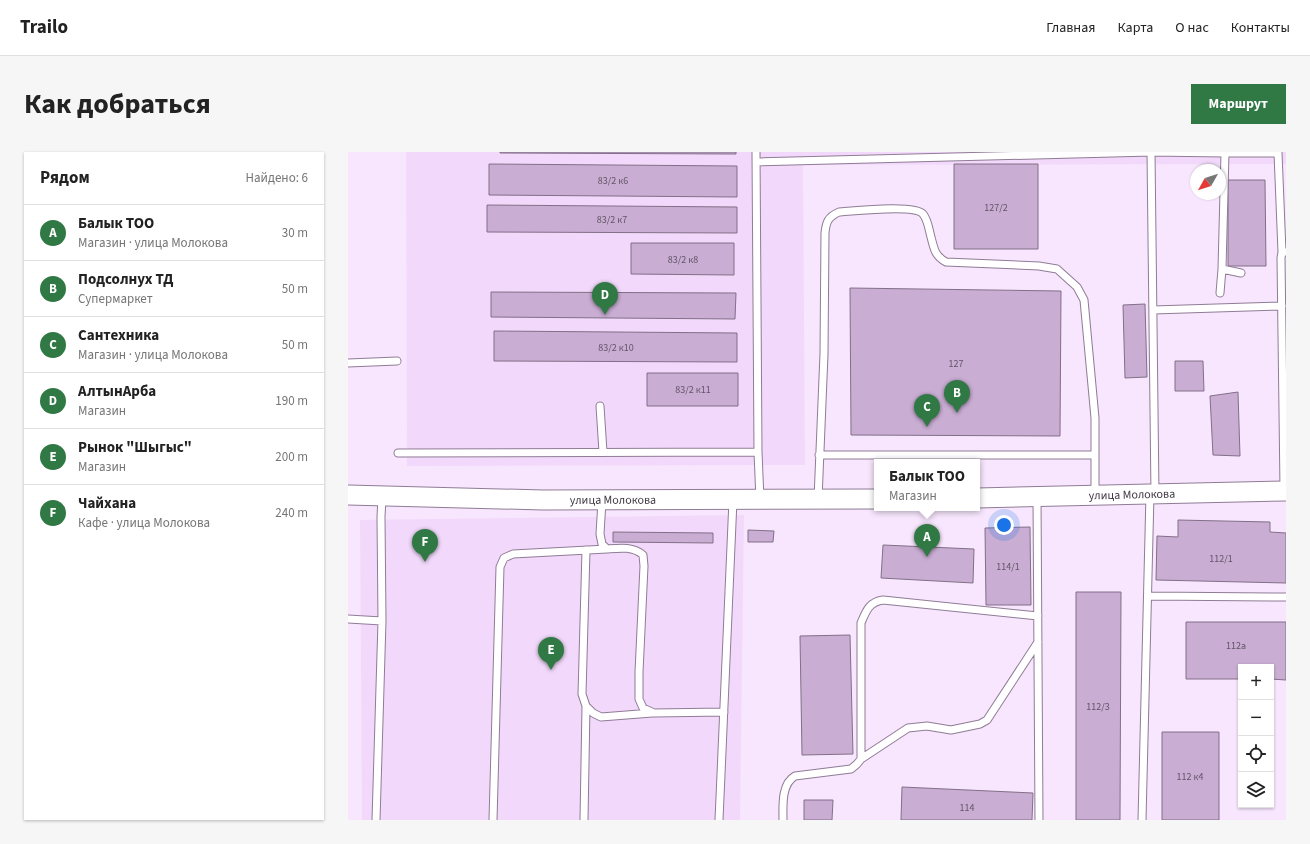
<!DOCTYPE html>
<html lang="ru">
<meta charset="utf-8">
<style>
:root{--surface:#fff;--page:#f6f6f6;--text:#222;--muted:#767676;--line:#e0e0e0;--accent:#307844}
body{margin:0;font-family:"Source Sans 3",sans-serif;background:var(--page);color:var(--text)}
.controls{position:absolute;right:12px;bottom:12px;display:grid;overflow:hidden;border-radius:0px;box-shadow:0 1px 3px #0004}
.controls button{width:36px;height:36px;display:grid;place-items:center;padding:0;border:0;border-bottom:1px solid var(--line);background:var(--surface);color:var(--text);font:20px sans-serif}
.compass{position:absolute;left:842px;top:12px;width:36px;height:36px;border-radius:50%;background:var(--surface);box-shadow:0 1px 3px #0004;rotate:231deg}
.you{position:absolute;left:656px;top:373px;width:14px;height:14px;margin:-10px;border:3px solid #fff;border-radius:50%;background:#1a73e8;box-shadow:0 0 0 6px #1a73e833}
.badge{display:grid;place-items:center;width:26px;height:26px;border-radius:50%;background:var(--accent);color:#fff;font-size:13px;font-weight:700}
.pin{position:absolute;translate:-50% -33px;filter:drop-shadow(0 1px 2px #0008)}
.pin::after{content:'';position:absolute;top:21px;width:14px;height:12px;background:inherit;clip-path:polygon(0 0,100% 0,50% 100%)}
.popup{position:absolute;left:526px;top:307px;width:106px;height:52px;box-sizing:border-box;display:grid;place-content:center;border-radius:0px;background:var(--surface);filter:drop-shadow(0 1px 3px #0005);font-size:13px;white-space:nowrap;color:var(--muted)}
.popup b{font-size:15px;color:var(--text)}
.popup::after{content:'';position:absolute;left:50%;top:100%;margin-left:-8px;border:8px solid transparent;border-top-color:var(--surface)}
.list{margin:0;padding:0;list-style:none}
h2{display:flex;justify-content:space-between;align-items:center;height:52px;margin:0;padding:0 16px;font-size:17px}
h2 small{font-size:13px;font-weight:400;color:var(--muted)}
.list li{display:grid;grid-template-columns:26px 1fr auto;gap:12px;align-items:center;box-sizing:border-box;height:56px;padding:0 16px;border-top:1px solid var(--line)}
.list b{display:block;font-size:15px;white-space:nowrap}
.list p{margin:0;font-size:13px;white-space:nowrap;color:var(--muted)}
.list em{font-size:13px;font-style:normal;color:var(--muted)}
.icon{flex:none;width:22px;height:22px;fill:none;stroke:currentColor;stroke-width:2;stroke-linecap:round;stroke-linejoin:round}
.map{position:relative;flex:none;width:938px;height:668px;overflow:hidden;border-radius:0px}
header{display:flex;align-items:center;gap:24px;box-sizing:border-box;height:56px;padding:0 20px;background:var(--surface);border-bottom:1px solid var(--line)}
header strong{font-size:19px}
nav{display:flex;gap:22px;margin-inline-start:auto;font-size:14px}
.intro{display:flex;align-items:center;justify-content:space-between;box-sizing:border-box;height:96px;padding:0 24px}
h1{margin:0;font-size:28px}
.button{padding:10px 18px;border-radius:0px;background:var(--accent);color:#fff;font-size:14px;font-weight:700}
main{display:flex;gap:24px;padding:0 24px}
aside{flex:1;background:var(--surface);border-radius:0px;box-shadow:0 1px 3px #0004}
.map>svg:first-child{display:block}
.built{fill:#f2d9fb}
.building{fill:#c9add3;stroke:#826f88}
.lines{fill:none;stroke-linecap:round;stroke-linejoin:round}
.service-casing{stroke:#8f7c95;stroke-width:9}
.tertiary-casing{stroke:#8f7c95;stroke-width:21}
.service{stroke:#fff;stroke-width:7}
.tertiary{stroke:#fff;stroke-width:19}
.labels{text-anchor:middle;stroke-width:4;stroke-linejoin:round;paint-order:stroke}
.number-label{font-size:10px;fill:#625567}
.street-label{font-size:12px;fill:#403843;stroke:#fff}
</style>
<header>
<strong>Trailo</strong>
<nav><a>Главная</a><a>Карта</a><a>О нас</a><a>Контакты</a></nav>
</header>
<div class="intro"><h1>Как добраться</h1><a class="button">Маршрут</a></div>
<main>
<aside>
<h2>Рядом<small>Найдено: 6</small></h2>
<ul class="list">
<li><span class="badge">A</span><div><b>Балык ТОО</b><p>Магазин · улица Молокова</p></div><em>30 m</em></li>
<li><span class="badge">B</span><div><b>Подсолнух ТД</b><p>Супермаркет</p></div><em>50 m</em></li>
<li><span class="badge">C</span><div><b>Сантехника</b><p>Магазин · улица Молокова</p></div><em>50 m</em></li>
<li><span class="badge">D</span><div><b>АлтынАрба</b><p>Магазин</p></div><em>190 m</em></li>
<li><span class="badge">E</span><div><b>Рынок &quot;Шыгыс&quot;</b><p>Магазин</p></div><em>200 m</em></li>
<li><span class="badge">F</span><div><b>Чайхана</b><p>Кафе · улица Молокова</p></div><em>240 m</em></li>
</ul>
</aside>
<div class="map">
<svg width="938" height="668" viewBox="0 0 938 668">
<rect width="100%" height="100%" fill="#f7e6fd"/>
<path class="built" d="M58 0H938V12L455 13 457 313 59 314Z
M396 363 392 668H14L12 368Z"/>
<path class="building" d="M152 0H388V2L152 1Z
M141 12 389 14V45L141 43Z
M606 12H690V97H606Z
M880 28H917L918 114H880Z
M139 53 389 55V81L139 80Z
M283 91H386V123L283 122Z
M502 136 713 139 712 284 503 283Z
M143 140 388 141 387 167 143 165Z
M797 152 799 225 777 226 775 153Z
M146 179 389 181V210L146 209Z
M827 209H855L856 239H827Z
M299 221H390V254H299Z
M890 240 892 304 865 303 862 244Z
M830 368 922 370V380L938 381V431L808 428 809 384 830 385Z
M682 375 683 453H638L637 376Z
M400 378 426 379 425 390H400Z
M265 380 365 381V391L265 390Z
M535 393 626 397 625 431 533 426Z
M728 440H773L772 668H728Z
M838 470H938V528L923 527V515H893V527H838Z
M502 483 505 602 454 603 452 484Z
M814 580H871V668H814Z
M554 635 685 641 684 668H553Z
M456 648H485L484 668H456Z"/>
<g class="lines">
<g class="service-casing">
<path id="service" d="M803 0 807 342
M877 1H930L934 100
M408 10 803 0 877 1 874 117 872 141
M874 117 893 121
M805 158 934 154
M0 211 49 209
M252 254 255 300
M410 300 412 348
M50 301 410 300 408 0
M471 303H747
M936 337 933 106 934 100H938
M689 345 691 668
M470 347 476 202 477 81C478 70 480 65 491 60 506 59 567 52 575 62 580 68 581 78 583 85 586 97 587 104 598 110L691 114 709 117 729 135 736 148 747 266V343
M254 349 252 382 254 392 259 397C271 396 285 394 295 403L296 414 291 520V547L295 556 306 561 376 560
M238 398 234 542 238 554 245 561 253 565 304 561
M800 444 938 445
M0 467 34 469
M513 607 560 576 579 574 603 578 632 572 639 568 690 490
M28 668 34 469 33 365 34 345
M145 668 152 415 156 406 165 402 259 397
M236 668 238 554
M371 668 385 348
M435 668C435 654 433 632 447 624L503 617 509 612 513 607V471C518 459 521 450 535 448L690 464
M794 668 802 342"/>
</g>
<g class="tertiary-casing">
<g id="tertiary">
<path id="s1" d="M0 343 195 348 529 347"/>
<path id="s2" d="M629 346 938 339"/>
</g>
</g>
<use href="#service" class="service"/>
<use href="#tertiary" class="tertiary"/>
</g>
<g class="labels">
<g class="number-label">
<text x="265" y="32">83/2 к6</text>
<text x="648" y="59">127/2</text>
<text x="264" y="71">83/2 к7</text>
<text x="335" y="111">83/2 к8</text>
<text x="268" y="199">83/2 к10</text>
<text x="608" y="215">127</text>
<text x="345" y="241">83/2 к11</text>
<text x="873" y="410">112/1</text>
<text x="660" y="418">114/1</text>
<text x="888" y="497">112а</text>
<text x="750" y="558">112/3</text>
<text x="842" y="628">112 к4</text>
<text x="619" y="659">114</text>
</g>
<g class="street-label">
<text dy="4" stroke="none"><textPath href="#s2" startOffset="155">улица Молокова</textPath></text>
<text dy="4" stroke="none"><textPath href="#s1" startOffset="265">улица Молокова</textPath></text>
</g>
</g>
</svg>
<div class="controls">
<button>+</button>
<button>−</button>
<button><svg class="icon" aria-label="locate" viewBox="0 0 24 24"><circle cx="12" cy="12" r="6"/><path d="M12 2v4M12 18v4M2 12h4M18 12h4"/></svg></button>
<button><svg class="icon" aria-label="layers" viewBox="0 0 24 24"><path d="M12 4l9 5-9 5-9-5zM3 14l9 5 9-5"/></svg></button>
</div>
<svg class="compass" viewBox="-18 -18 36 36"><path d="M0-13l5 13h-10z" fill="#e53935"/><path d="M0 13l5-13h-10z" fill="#767676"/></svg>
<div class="you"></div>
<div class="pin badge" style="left:579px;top:405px">A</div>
<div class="popup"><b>Балык ТОО</b>Магазин</div>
<div class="pin badge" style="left:609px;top:261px">B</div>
<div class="pin badge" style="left:579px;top:275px">C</div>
<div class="pin badge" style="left:257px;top:163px">D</div>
<div class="pin badge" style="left:203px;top:518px">E</div>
<div class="pin badge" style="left:77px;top:410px">F</div>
</div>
</main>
